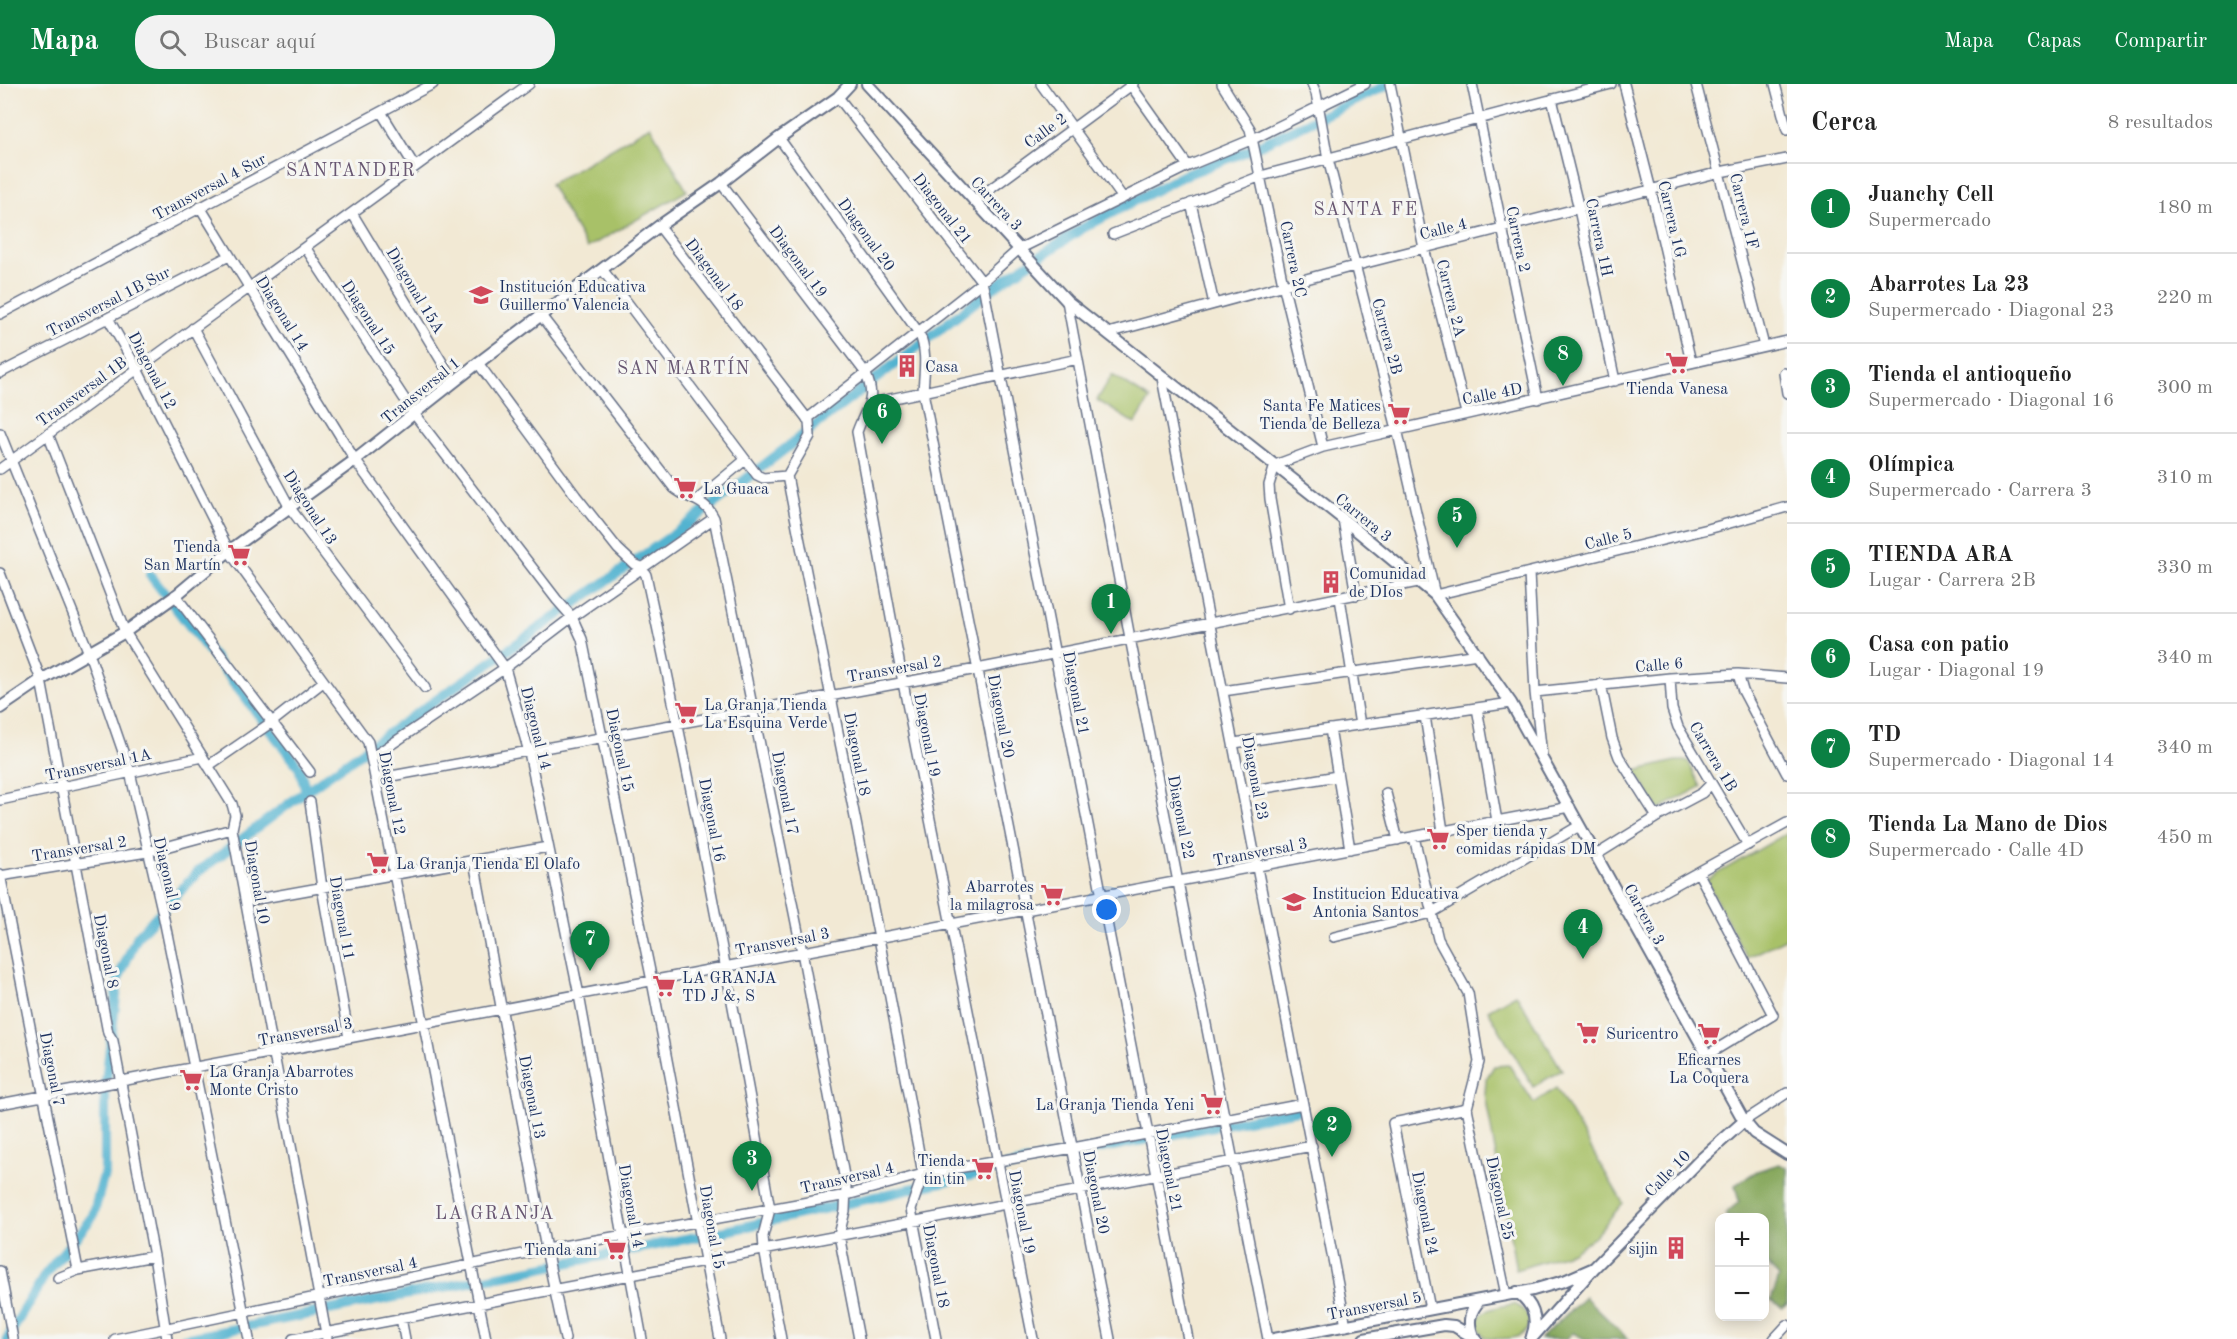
<!DOCTYPE html>
<html lang="es">
<meta charset="utf-8">
<style>
:root{--surface:#fff;--page:#f2f2f2;--text:#222;--muted:#767676;--line:#e0e0e0;--accent:#0b8043}
body{margin:0;font-family:"Old Standard TT",serif;background:var(--page);color:var(--text)}
.controls{position:absolute;right:18px;bottom:18px;display:grid;overflow:hidden;border-radius:12px;box-shadow:0 3px 15px #0003}
.controls button{width:54px;height:54px;display:grid;place-items:center;padding:0;border:0;border-bottom:2px solid var(--line);background:var(--surface);color:var(--text);font:30px sans-serif}
.you{position:absolute;left:1107px;top:826px;width:21px;height:21px;margin:-15px;border:4px solid #fff;border-radius:50%;background:#1a73e8;box-shadow:0 0 0 9px #1a73e833}
.badge{display:grid;place-items:center;width:39px;height:39px;border-radius:50%;background:var(--accent);color:#fff;font-size:20px;font-weight:700}
.pin{position:absolute;translate:-50% -50px;filter:drop-shadow(0 2px 3px #0008)}
.pin::after{content:'';position:absolute;top:32px;width:21px;height:18px;background:inherit;clip-path:polygon(0 0,100% 0,50% 100%)}
.list{margin:0;padding:0;list-style:none}
h2{display:flex;justify-content:space-between;align-items:center;height:78px;margin:0;padding:0 24px;font-size:26px}
h2 small{font-size:20px;font-weight:400;color:var(--muted)}
.list li{display:grid;grid-template-columns:39px 1fr auto;gap:18px;align-items:center;box-sizing:border-box;height:90px;padding:0 24px;border-top:2px solid var(--line)}
.list b{display:block;font-size:22px;white-space:nowrap}
.list p{margin:0;font-size:20px;white-space:nowrap;color:var(--muted)}
.list em{font-size:20px;font-style:normal;color:var(--muted)}
.icon{flex:none;width:33px;height:33px;fill:none;stroke:currentColor;stroke-width:2;stroke-linecap:round;stroke-linejoin:round}
.map{position:relative;flex:none;width:1787px;height:1255px;overflow:hidden}
header{display:flex;align-items:center;gap:36px;box-sizing:border-box;height:84px;padding:0 30px;background:var(--accent);color:#fff}
header strong{font-size:28px}
nav{display:flex;gap:33px;margin-inline-start:auto;font-size:21px}
.search{width:420px;height:54px;background:var(--page);display:flex;align-items:center;gap:15px;box-sizing:border-box;padding:0 21px;border-radius:24px;color:var(--muted);font-size:22px}
main{display:flex}
aside{flex:1;background:var(--surface)}
.map>svg:first-child{display:block}
.green{fill:#a8c167;stroke:#627862;stroke-width:1.5}
.forest{fill:#86a75c;stroke:#506b5d;stroke-width:1.5}
.lines{fill:none;stroke-linecap:round;stroke-linejoin:round}
.canal{stroke:#52b3d0;stroke-width:10}
.minor-casing{stroke:#667087;stroke-width:12}
.tertiary-casing{stroke:#667087;stroke-width:14}
.minor{stroke:#fff;stroke-width:9}
.tertiary{stroke:#fff;stroke-width:10}
.labels{text-anchor:middle;stroke-width:6;stroke-linejoin:round;paint-order:stroke}
.street-label{font-size:16px;fill:#1b2f5e;stroke:#f6f6f2}
.poi-label{font-size:16px;fill:#1b2f5e;stroke:#f6f6f2;text-anchor:start}
.neighbourhood-label{font-size:18px;letter-spacing:1.5px;fill:#685772;stroke:#f6f6f2}
</style>
<header>
<strong>Mapa</strong>
<div class="search"><svg class="icon" aria-label="search" viewBox="0 0 24 24"><circle cx="10" cy="10" r="6"/><path d="M15 15l6 6"/></svg>Buscar aquí</div>
<nav><a>Mapa</a><a>Capas</a><a>Compartir</a></nav>
</header>
<main>
<div class="map">
<svg width="1787" height="1255" viewBox="0 0 1787 1255">
<rect width="100%" height="100%" fill="#f6f6f2"/>
<filter id="ink" filterUnits="userSpaceOnUse"><feTurbulence type="fractalNoise" baseFrequency=".0167" numOctaves="2"/><feDisplacementMap in="SourceGraphic" scale="12" xChannelSelector="R" yChannelSelector="G"/><feConvolveMatrix kernelMatrix="1 2 1 2 8 2 1 2 1" color-interpolation-filters="sRGB"/></filter>
<filter id="wash" filterUnits="userSpaceOnUse"><feTurbulence type="fractalNoise" baseFrequency=".008" numOctaves="4" result="noise"/><feDisplacementMap in="SourceGraphic" scale="24" xChannelSelector="R" yChannelSelector="G"/><feGaussianBlur stdDeviation="1.35" result="paint"/><feColorMatrix in="noise" values="0 0 0 0 0 0 0 0 0 0 0 0 0 0 0 0 0 1.4 0 .05"/><feComposite in="paint" operator="in"/></filter>
<g filter="url(#wash)">
<rect width="100%" height="100%" fill="#f2e9d4"/>
<path class="green" d="M650 42 687 107 587 164 550 100Z
M1112 291 1150 315 1135 340 1097 316Z
M1676 677H1688L1701 703 1659 725 1635 687Z
M1787 749V854L1747 874 1706 796Z
M1516 910 1562 986 1533 1003 1488 926Z
M1509 981 1534 1019 1556 1004 1623 1119 1594 1153 1572 1168 1516 1186 1485 1010 1486 995 1494 982Z
M1514 1220C1528 1225 1537 1244 1519 1252 1510 1255 1495 1255 1485 1254 1464 1227 1494 1223 1514 1220Z"/>
<path class="forest" d="M1779 1080 1787 1084V1220L1782 1223 1771 1216 1779 1193 1765 1178 1764 1134 1727 1133 1725 1130 1739 1118 1735 1101 1757 1087Z
M1585 1213 1628 1255H1585L1573 1249 1566 1255H1540Z"/>
<g class="lines">
<path class="canal" d="M150 491 299 683 306 707
M7 1255 45 1191 93 1132 105 1087V1006L118 895 137 853 198 788 306 707 684 443 1001 198 1083 144 1180 93 1247 67 1390 0
M184 1255 726 1147 1025 1079 1302 1025"/>
</g>
</g>
<g filter="url(#ink)">
<g class="lines">
<g class="minor-casing">
<path id="minor" d="M1041 0 1123 114
M1130 0 1188 82
M1222 0 1250 45 1283 200 1323 363
M1312 0 1316 9 1328 75 1397 345 1435 511 1708 445 1787 423
M1390 0 1424 164 1466 329
M1472 0 1538 315
M1624 0 1651 106 1691 278
M1696 0 1764 262
M1775 0 1787 46
M838 13 982 198 984 206 1188 1255
M1552 15 1579 125 1615 297
M381 28 415 83
M779 54 919 249C928 267 924 288 923 308L1110 1255
M721 99 865 288C878 317 866 322 857 348L903 599 1033 1255
M974 117 1133 0
M1191 119 1214 220
M200 123 355 376 505 584 529 668 579 911 642 1255
M352 129 454 298
M659 142 809 337 810 352 787 392 879 854 923 1090 911 1125 936 1255
M1113 150 1261 92 1611 0
M305 163 415 331 557 516 572 533 582 555 652 897 720 1255
M602 185 757 391 763 394 787 392
M1067 217 1130 554 1268 1255
M0 230 433 0
M542 233 674 404C690 417 704 414 714 434L802 868 846 1102 845 1127 839 1151 859 1255
M108 234 137 285 229 467 368 658 486 1255
M193 244 290 424 425 604
M1108 249 1354 182 1720 88 1787 75
M478 279 576 412 618 465 634 480 641 483 646 491C692 701 732 912 770 1125L763 1152 764 1165 781 1255
M0 289 229 172
M1784 289 1787 309
M1162 294 1346 1242
M871 319 1078 275
M807 335 982 198 1019 165 1188 82 1253 55 1365 0
M0 349 89 569 130 688 163 830 249 1255
M48 350 125 548 232 720 235 731 232 745 327 1255
M0 385 529 0
M697 416 745 376
M1343 435 1356 511
M0 489 41 596 108 949 113 957 154 1172 167 1255
M1529 489 1535 608 1542 672
M175 511 310 688
M1340 514 1360 641
M1289 525 1270 415 1269 401 1275 381 1323 363 1787 257
M1738 590 1743 607 1787 690
M1670 594 1672 625 1678 643 1748 761
M1601 600 1612 654 1619 673 1657 733
M1223 607 1478 570
M1535 608 1670 594 1738 590 1787 594
M1477 624 1497 737
M1425 632 1443 747
M1330 645 1350 765
M1234 659 1511 619
M371 674 505 584 572 533 714 434
M208 682 272 638 323 598
M375 695 977 585 1418 498
M1242 708 1337 692
M1386 709 1398 756
M0 716 203 673
M310 718 322 804 349 954
M1414 753 1438 855 1468 909 1479 978 1467 1024 1506 1211
M1596 771 1657 733 1702 709 1711 700
M474 777 546 1165 565 1255
M1698 788 1773 931 1707 971
M0 790 78 1186
M0 792 147 768 232 745
M246 817 548 763
M1626 828 1787 739
M1334 853 1431 829 1579 742
M0 1020 1570 723
M1744 1037 1787 1009
M0 1187 13 1255
M58 1194 78 1186 154 1172
M1430 1225 1393 1039 1467 1024
M401 1234 405 1255
M115 1255 546 1165 847 1111 923 1090 1073 1064 1303 1020
M293 1255 1312 1062
M1774 1255 1787 1241"/>
</g>
<g class="tertiary-casing">
<path id="tertiary" d="M867 0 1067 217 1343 435 1435 511 1511 619 1744 1037 1754 1049 1787 1070
M0 624 41 596 125 548 174 513 229 467 355 376 478 279 659 142 721 99 779 54 838 13 850 0
M1517 1208C1532 1219 1539 1234 1532 1252
M1474 1254C1467 1239 1469 1228 1480 1216
M1274 1255 1533 1206 1564 1197 1594 1184
M1364 1255 1444 1241 1454 1242 1476 1255
M1531 1255 1594 1184 1699 1077 1744 1037"/>
</g>
<use href="#minor" class="minor"/>
<use href="#tertiary" class="tertiary"/>
</g>
</g>
<defs>
<g id="school-bare" transform="scale(1.8)"><path d="M0-5L7-2L0 1L-7-2ZM-4 1L0 2.5L4 1V4Q0 6-4 4Z" fill="#d1495b" stroke="#f6f6f2" stroke-width="2.5" paint-order="stroke"/></g>
<g id="supermarket-bare" transform="scale(1.8)"><path d="M-6-5.5h2.5l.6 2H6L4.5 2H-2.5L-4.4-4H-6ZM-1.5 3.2a1.3 1.3 0 1 0 .1 0ZM3 3.2a1.3 1.3 0 1 0 .1 0Z" fill="#d1495b" stroke="#f6f6f2" stroke-width="2.5" paint-order="stroke"/></g>
<g id="building-bare" transform="scale(1.8)"><path d="M-4-6H4V6H1V3H-1V6H-4ZM-2.5-4.3h1.7v1.8h-1.7ZM.8-4.3h1.7v1.8H.8ZM-2.5-1h1.7V.8h-1.7ZM.8-1h1.7V.8H.8Z" fill="#d1495b" stroke="#f6f6f2" stroke-width="2.5" paint-order="stroke"/></g>
</defs>
<g fill-rule="evenodd">
<use href="#school-bare" x="481" y="211"/>
<use href="#supermarket-bare" x="1677" y="279"/>
<use href="#building-bare" x="907" y="282"/>
<use href="#supermarket-bare" x="1399" y="330"/>
<use href="#supermarket-bare" x="685" y="404"/>
<use href="#supermarket-bare" x="239" y="471"/>
<use href="#building-bare" x="1331" y="498"/>
<use href="#supermarket-bare" x="686" y="629"/>
<use href="#supermarket-bare" x="1438" y="755"/>
<use href="#supermarket-bare" x="378" y="779"/>
<use href="#supermarket-bare" x="1052" y="811"/>
<use href="#school-bare" x="1294" y="818"/>
<use href="#supermarket-bare" x="664" y="902"/>
<use href="#supermarket-bare" x="1588" y="949"/>
<use href="#supermarket-bare" x="1709" y="950"/>
<use href="#supermarket-bare" x="191" y="996"/>
<use href="#supermarket-bare" x="1212" y="1020"/>
<use href="#supermarket-bare" x="983" y="1085"/>
<use href="#building-bare" x="1676" y="1164"/>
<use href="#supermarket-bare" x="615" y="1165"/>
</g>
<g class="labels">
<g class="street-label">
<text transform="translate(1045 46) rotate(-36)" y="6">Calle 2</text>
<text transform="translate(209 102) rotate(-28)" y="6">Transversal 4 Sur</text>
<text transform="translate(997 119) rotate(47)" y="6">Carrera 3</text>
<text transform="translate(943 124) rotate(52)" y="6">Diagonal 21</text>
<text transform="translate(1745 127) rotate(76)" y="6">Carrera 1F</text>
<text transform="translate(1673 135) rotate(77)" y="6">Carrera 1G</text>
<text transform="translate(1443 144) rotate(-14)" y="6">Calle 4</text>
<text transform="translate(867 150) rotate(54)" y="6">Diagonal 20</text>
<text transform="translate(1600 153) rotate(78)" y="6">Carrera 1H</text>
<text transform="translate(1519 155) rotate(78)" y="6">Carrera 2</text>
<text transform="translate(1294 175) rotate(78)" y="6">Carrera 2C</text>
<text transform="translate(799 177) rotate(53)" y="6">Diagonal 19</text>
<text transform="translate(715 190) rotate(53)" y="6">Diagonal 18</text>
<text transform="translate(416 206) rotate(59)" y="6">Diagonal 15A</text>
<text transform="translate(1452 214) rotate(76)" y="6">Carrera 2A</text>
<text transform="translate(108 217) rotate(-27)" y="6">Transversal 1B Sur</text>
<text transform="translate(283 229) rotate(58)" y="6">Diagonal 14</text>
<text transform="translate(369 233) rotate(57)" y="6">Diagonal 15</text>
<text transform="translate(1388 252) rotate(75)" y="6">Carrera 2B</text>
<text transform="translate(153 286) rotate(62)" y="6">Diagonal 12</text>
<text transform="translate(420 306) rotate(-39)" y="6">Transversal 1</text>
<text transform="translate(81 307) rotate(-36)" y="6">Transversal 1B</text>
<text transform="translate(1492 309) rotate(-11)" y="6">Calle 4D</text>
<text transform="translate(311 423) rotate(57)" y="6">Diagonal 13</text>
<text transform="translate(1364 433) rotate(39)" y="6">Carrera 3</text>
<text transform="translate(1608 454) rotate(-14)" y="6">Calle 5</text>
<text transform="translate(1659 580) rotate(-5)" y="6">Calle 6</text>
<text transform="translate(894 584) rotate(-10)" y="6">Transversal 2</text>
<text transform="translate(1077 609) rotate(79)" y="6">Diagonal 21</text>
<text transform="translate(1002 632) rotate(79)" y="6">Diagonal 20</text>
<text transform="translate(537 644) rotate(76)" y="6">Diagonal 14</text>
<text transform="translate(928 651) rotate(79)" y="6">Diagonal 19</text>
<text transform="translate(621 666) rotate(78)" y="6">Diagonal 15</text>
<text transform="translate(858 670) rotate(79)" y="6">Diagonal 18</text>
<text transform="translate(1714 672) rotate(59)" y="6">Carrera 1B</text>
<text transform="translate(98 680) rotate(-12)" y="6">Transversal 1A</text>
<text transform="translate(1256 694) rotate(79)" y="6">Diagonal 23</text>
<text transform="translate(393 709) rotate(79)" y="6">Diagonal 12</text>
<text transform="translate(786 709) rotate(79)" y="6">Diagonal 17</text>
<text transform="translate(1182 733) rotate(79)" y="6">Diagonal 22</text>
<text transform="translate(713 736) rotate(79)" y="6">Diagonal 16</text>
<text transform="translate(79 764) rotate(-9)" y="6">Transversal 2</text>
<text transform="translate(1260 767) rotate(-11)" y="6">Transversal 3</text>
<text transform="translate(168 790) rotate(77)" y="6">Diagonal 9</text>
<text transform="translate(258 798) rotate(80)" y="6">Diagonal 10</text>
<text transform="translate(1645 830) rotate(61)" y="6">Carrera 3</text>
<text transform="translate(343 834) rotate(80)" y="6">Diagonal 11</text>
<text transform="translate(782 857) rotate(-11)" y="6">Transversal 3</text>
<text transform="translate(107 867) rotate(79)" y="6">Diagonal 8</text>
<text transform="translate(305 947) rotate(-11)" y="6">Transversal 3</text>
<text transform="translate(53 985) rotate(79)" y="6">Diagonal 7</text>
<text transform="translate(533 1013) rotate(79)" y="6">Diagonal 13</text>
<text transform="translate(1170 1086) rotate(79)" y="6">Diagonal 21</text>
<text transform="translate(1667 1089) rotate(-46)" y="6">Calle 10</text>
<text transform="translate(847 1093) rotate(-13)" y="6">Transversal 4</text>
<text transform="translate(1097 1108) rotate(79)" y="6">Diagonal 20</text>
<text transform="translate(1501 1114) rotate(78)" y="6">Diagonal 25</text>
<text transform="translate(632 1122) rotate(80)" y="6">Diagonal 14</text>
<text transform="translate(1023 1128) rotate(79)" y="6">Diagonal 19</text>
<text transform="translate(1426 1129) rotate(79)" y="6">Diagonal 24</text>
<text transform="translate(713 1143) rotate(80)" y="6">Diagonal 15</text>
<text transform="translate(937 1182) rotate(79)" y="6">Diagonal 18</text>
<text transform="translate(370 1187) rotate(-12)" y="6">Transversal 4</text>
<text transform="translate(1374 1221) rotate(-11)" y="6">Transversal 5</text>
</g>
<g class="poi-label">
<text x="499" y="208">Institución Educativa<tspan x="499" dy="18">Guillermo Valencia</tspan></text>
<text x="925" y="288">Casa</text>
<text x="1677" y="310" text-anchor="middle">Tienda Vanesa</text>
<text x="1381" y="327" text-anchor="end">Santa Fe Matices<tspan x="1381" dy="18">Tienda de Belleza</tspan></text>
<text x="703" y="410">La Guaca</text>
<text x="221" y="468" text-anchor="end">Tienda<tspan x="221" dy="18">San Martín</tspan></text>
<text x="1349" y="495">Comunidad<tspan x="1349" dy="18">de DIos</tspan></text>
<text x="704" y="626">La Granja Tienda<tspan x="704" dy="18">La Esquina Verde</tspan></text>
<text x="1456" y="752">Sper tienda y<tspan x="1456" dy="18">comidas rápidas DM</tspan></text>
<text x="396" y="785">La Granja Tienda El Olafo</text>
<text x="1034" y="808" text-anchor="end">Abarrotes<tspan x="1034" dy="18">la milagrosa</tspan></text>
<text x="1312" y="815">Institucion Educativa<tspan x="1312" dy="18">Antonia Santos</tspan></text>
<text x="682" y="899">LA GRANJA<tspan x="682" dy="18">TD J &amp;, S</tspan></text>
<text x="1606" y="955">Suricentro</text>
<text x="1709" y="981" text-anchor="middle">Eficarnes<tspan x="1709" dy="18">La Coquera</tspan></text>
<text x="209" y="993">La Granja Abarrotes<tspan x="209" dy="18">Monte Cristo</tspan></text>
<text x="1194" y="1026" text-anchor="end">La Granja Tienda Yeni</text>
<text x="965" y="1082" text-anchor="end">Tienda<tspan x="965" dy="18">tin tin</tspan></text>
<text x="1658" y="1170" text-anchor="end">sijin</text>
<text x="597" y="1171" text-anchor="end">Tienda ani</text>
</g>
<g class="neighbourhood-label">
<text x="351" y="92">SANTANDER</text>
<text x="1366" y="131">SANTA FE</text>
<text x="684" y="290">SAN MARTÍN</text>
<text x="495" y="1135">LA GRANJA</text>
</g>
</g>
</svg>
<div class="controls">
<button>+</button>
<button>−</button>
</div>
<div class="you"></div>
<div class="pin badge" style="left:1111px;top:550px">1</div>
<div class="pin badge" style="left:1332px;top:1073px">2</div>
<div class="pin badge" style="left:752px;top:1107px">3</div>
<div class="pin badge" style="left:1583px;top:875px">4</div>
<div class="pin badge" style="left:1457px;top:464px">5</div>
<div class="pin badge" style="left:882px;top:360px">6</div>
<div class="pin badge" style="left:590px;top:887px">7</div>
<div class="pin badge" style="left:1563px;top:302px">8</div>
</div>
<aside>
<h2>Cerca<small>8 resultados</small></h2>
<ul class="list">
<li><span class="badge">1</span><div><b>Juanchy Cell</b><p>Supermercado</p></div><em>180 m</em></li>
<li><span class="badge">2</span><div><b>Abarrotes La 23</b><p>Supermercado · Diagonal 23</p></div><em>220 m</em></li>
<li><span class="badge">3</span><div><b>Tienda el antioqueño</b><p>Supermercado · Diagonal 16</p></div><em>300 m</em></li>
<li><span class="badge">4</span><div><b>Olímpica</b><p>Supermercado · Carrera 3</p></div><em>310 m</em></li>
<li><span class="badge">5</span><div><b>TIENDA ARA</b><p>Lugar · Carrera 2B</p></div><em>330 m</em></li>
<li><span class="badge">6</span><div><b>Casa con patio</b><p>Lugar · Diagonal 19</p></div><em>340 m</em></li>
<li><span class="badge">7</span><div><b>TD</b><p>Supermercado · Diagonal 14</p></div><em>340 m</em></li>
<li><span class="badge">8</span><div><b>Tienda La Mano de Dios</b><p>Supermercado · Calle 4D</p></div><em>450 m</em></li>
</ul>
</aside>
</main>
